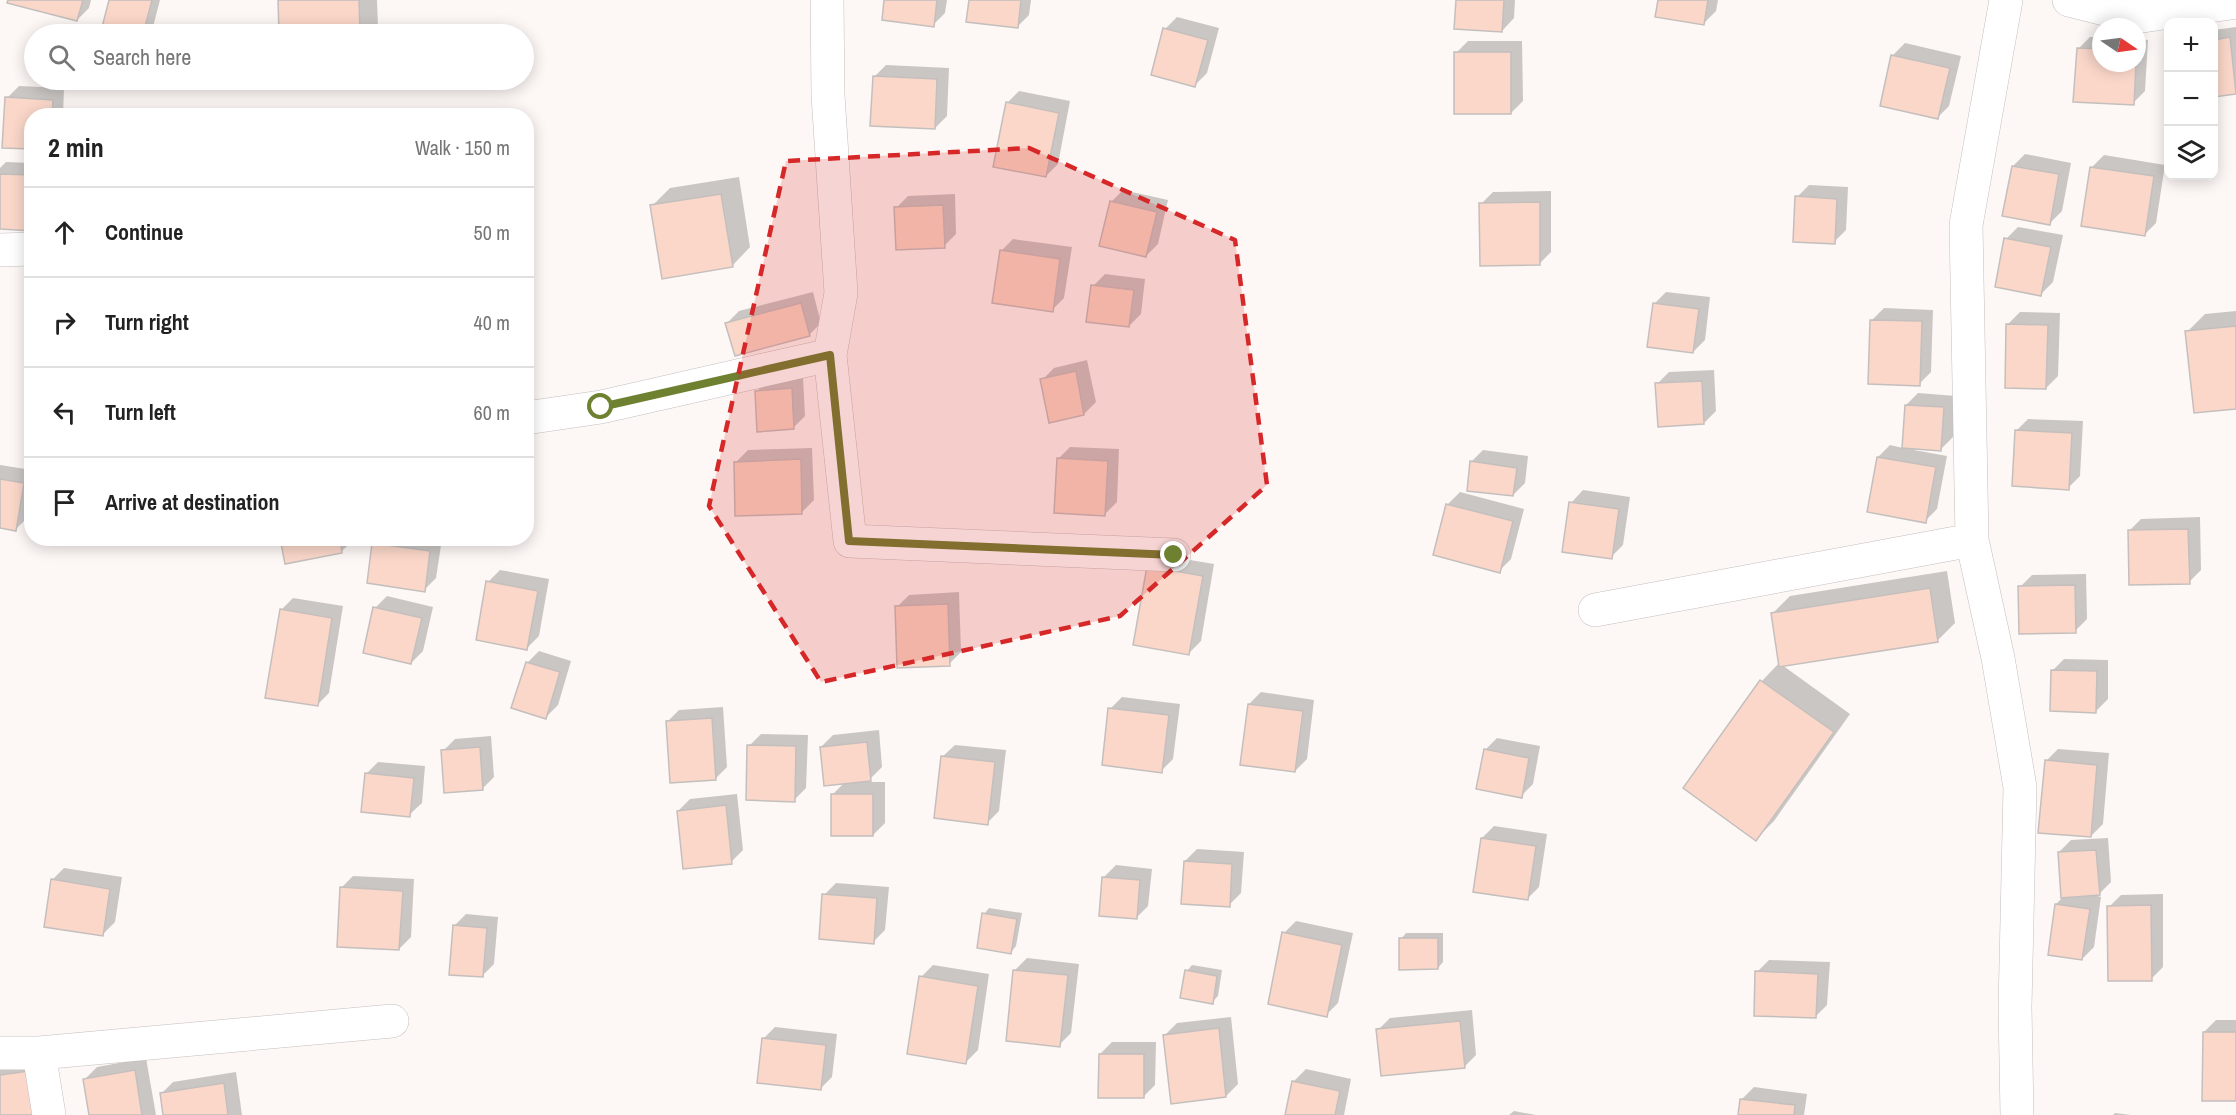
<!DOCTYPE html>
<meta charset="utf-8">
<style>
:root{--surface:#fff;--page:#f6f6f6;--text:#222;--muted:#767676;--line:#e0e0e0}
body{margin:0;font-family:"Archivo Narrow",sans-serif;background:var(--page);color:var(--text)}
.controls{position:absolute;right:18px;top:18px;display:grid;overflow:hidden;border-radius:12px;box-shadow:0 3px 15px #0003}
.controls button{width:54px;height:54px;display:grid;place-items:center;padding:0;border:0;border-bottom:2px solid var(--line);background:var(--surface);color:var(--text);font:30px sans-serif}
.compass{position:absolute;left:2092px;top:18px;width:54px;height:54px;border-radius:50%;background:var(--surface);box-shadow:0 3px 15px #0003;rotate:103deg}
.stop{position:absolute;width:18px;height:18px;margin:-14px;border:4px solid #6d8131;border-radius:50%;background:#fff}
.stop.end{background:#6d8131;border-color:#fff;box-shadow:0 2px 6px #0008}
.list{margin:0;padding:0;list-style:none}
h2{display:flex;justify-content:space-between;align-items:center;height:78px;margin:0;padding:0 24px;font-size:26px}
h2 small{font-size:20px;font-weight:400;color:var(--muted)}
.list li{display:grid;grid-template-columns:39px 1fr auto;gap:18px;align-items:center;box-sizing:border-box;height:90px;padding:0 24px;border-top:2px solid var(--line)}
.list b{display:block;font-size:22px;white-space:nowrap}
.list em{font-size:20px;font-style:normal;color:var(--muted)}
.icon{flex:none;width:33px;height:33px;fill:none;stroke:currentColor;stroke-width:2;stroke-linecap:round;stroke-linejoin:round}
.map{position:relative;flex:none;width:2236px;height:1115px;overflow:hidden}
.search{position:absolute;background:var(--surface);box-shadow:0 3px 15px #0003;left:24px;top:24px;width:510px;height:66px;display:flex;align-items:center;gap:15px;box-sizing:border-box;padding:0 21px;border-radius:33px;color:var(--muted);font-size:22px}
.panel{position:absolute;background:var(--surface);box-shadow:0 3px 15px #0003;left:24px;top:108px;width:510px;height:438px;border-radius:24px}
.map>svg:first-child{display:block}
.shadow{fill:#0003}
.building{fill:#fad7c9;stroke:#c4bfbd;stroke-width:1.5}
.lines{fill:none;stroke-linecap:round;stroke-linejoin:round}
.minor-casing{stroke:#c4bfbd;stroke-width:34}
.minor{stroke:#fff;stroke-width:33}
.route{stroke:#6d8131;stroke-width:8}
.marked{fill:#d62828;fill-opacity:0.2;stroke:#d62828;stroke-width:4.5;stroke-dasharray:12 8;stroke-linejoin:round}
</style>
<div class="map">
<svg width="2236" height="1115" viewBox="0 0 2236 1115">
<rect width="100%" height="100%" fill="#fdf8f5"/>
<path class="shadow" d="M10 0H91L89 8 77 20Z
M111 0H160L153 27 145 34H122L103 30Z
M280 0H377L378 27 370 34H281Z
M885 0H947L945 13 933 25Z
M971 0H1031L1029 15 1017 27Z
M1457 0H1515L1514 18 1502 31Z
M1660 0H1718L1716 11 1704 23Z
M1177 17 1219 28 1207 73 1195 85 1165 29Z
M2236 27V92L2214 96V30Z
M2090 37H2101V63H2137V39L2148 40 2145 91 2133 103 2078 49Z
M1468 41H1522L1523 101 1511 113 1456 53Z
M1905 43 1961 56 1949 106 1937 118 1893 55Z
M886 65 949 68 947 116 935 128 874 77Z
M19 86 64 88 63 116H32L7 98Z
M1019 91 1070 101 1058 164 1046 176 1007 103Z
M2025 154 2071 163 2062 211 2050 223 2013 166Z
M2104 155 2165 165 2156 223 2144 235 2092 167Z
M6 162 32 163V229L0 227V168Z
M739 177 750 247 733 265 652 206 670 188Z
M1809 185 1848 187 1846 230 1834 242 1797 197Z
M1123 190 1168 200 1158 244 1146 256 1111 202Z
M1551 191V252L1539 264 1481 204 1493 192Z
M955 194 956 234 944 246 896 208 908 196Z
M2018 227 2063 235 2053 282 2041 294 2006 239Z
M1013 239 1072 247 1064 298 1052 310 1001 251Z
M1105 274 1145 279 1141 314 1129 326 1093 286Z
M813 292 821 323 809 335 727 323 739 311Z
M1666 292 1710 297 1705 340 1693 352 1654 304Z
M1884 308 1933 310 1931 372 1919 384 1872 320Z
M2236 311V407L2187 332 2205 314Z
M2020 312 2060 313 2058 376 2046 388 2008 324Z
M1087 360 1096 402 1084 414 1042 380 1054 368Z
M1714 370 1716 411 1704 423 1657 384 1669 372Z
M803 377 805 416 793 428 757 391 769 379Z
M1918 393 1956 396 1953 437 1941 449 1915 448 1914 450 1947 456 1937 509 1925 521 1878 457 1890 445 1903 448 1906 405Z
M2028 419 2083 421 2080 476 2068 488 2016 431Z
M1070 447 1119 449 1117 502 1105 514 1058 459Z
M812 448 814 500 802 512 736 462 748 450Z
M1483 450 1528 456 1525 483 1513 495 1471 462Z
M0 465 32 470 28 517 16 529 0 527Z
M1583 490 1630 497 1623 545 1611 557 1571 503Z
M1460 492 1524 509 1511 559 1499 571 1434 554 1448 504Z
M2200 517 2201 570 2189 582 2129 531 2141 519Z
M282 538H354V539L342 551Z
M379 538 442 539 436 578 424 590 374 544Z
M1160 555 1214 564 1201 641 1189 653Z
M500 570 549 579 539 636 527 648 488 582Z
M1947 571 1955 623 1937 641 1782 665 1850 714 1774 821 1756 839 1685 788 1762 681 1780 662 1772 614 1790 596Z
M2086 574 2087 619 2075 631 2020 587 2032 575Z
M959 592 961 652 949 664 897 607 909 595Z
M387 596 433 607 423 651 411 663 375 608Z
M293 598 343 606 329 693 317 705 281 610Z
M539 651 571 661 558 705 546 717 527 663Z
M2064 659 2108 660V699L2096 711 2052 671Z
M1261 692 1314 700 1307 759 1295 771 1249 704Z
M1122 697 1180 704 1173 759 1161 771 1110 709Z
M723 707 727 767 715 779 667 722 679 710Z
M879 730 882 767 870 779 863 780V782H885V823L873 835 833 794 845 782 821 747 833 735Z
M761 734 808 735 806 788 794 800 749 746Z
M491 736 494 777 482 789 443 751 455 739Z
M1497 738 1540 746 1533 784 1521 796 1485 750Z
M955 745 1006 750 999 811 987 823 942 757Z
M2058 749 2109 753 2103 824 2091 836 2046 761Z
M378 762 425 766 422 803 409 815 366 774Z
M737 794 743 850 731 862 678 811 690 799Z
M1494 826 1547 834 1539 887 1527 899 1482 838Z
M2108 838 2111 882 2099 894H2091L2101 897 2094 947 2082 959 2056 904 2062 898 2059 852 2071 840Z
M1197 849 1244 852 1241 893 1229 905 1185 861Z
M1116 865 1152 869 1148 906 1136 918 1104 877Z
M64 868 122 877 115 922 103 934 52 880Z
M353 876 414 879 411 937 399 949 341 888Z
M836 883 889 887 885 930 873 942 824 895Z
M2163 894V967L2151 979 2109 907 2121 895Z
M989 908 1022 913 1016 946 1011 952 984 914Z
M466 914 498 917 494 964 482 976 454 926Z
M1296 921 1353 933 1338 1003 1326 1015 1284 933Z
M1406 933H1443V962L1438 968 1401 939Z
M1027 958 1079 964 1071 1033 1059 1045 1015 970Z
M1769 960 1830 962 1827 1005 1815 1017 1757 972Z
M933 965 989 974 978 1050 966 1062 921 977Z
M1192 965 1222 970 1218 996 1212 1002 1187 971Z
M1472 1010 1476 1055 1464 1067 1378 1030 1390 1018Z
M1231 1017 1238 1084 1226 1096 1165 1035 1177 1023Z
M2216 1020H2236V1099L2204 1032Z
M775 1027 837 1034 832 1077 820 1089 763 1039Z
M1112 1042H1156L1155 1085 1143 1097 1100 1054Z
M146 1058 156 1115H91L85 1079 97 1067Z
M40 1060 0 1115V1067Z
M1306 1069 1351 1079 1344 1115H1286L1294 1081Z
M236 1072 242 1115H165L161 1094 173 1082Z
M1754 1087 1807 1094 1804 1115H1740L1742 1099Z
M1514 1111 1536 1115H1509Z
M2115 1113 2131 1115H2113Z"/>
<path class="building" d="M8 0H83L77 21 7 3Z
M109 0H152L143 34H116L101 31Z
M278 0H359L360 34H279Z
M884 0H937L934 27 882 20Z
M969 0H1021L1018 28 966 22Z
M1456 0H1504L1502 32 1454 29Z
M1658 0H1708L1704 25 1655 17Z
M1163 28 1208 40 1195 87 1151 75Z
M2230 37 2236 94 2214 97V40Z
M2077 48 2101 49V63H2136L2134 105 2073 102Z
M1454 52H1511V114H1454Z
M1891 55 1950 68 1938 119 1880 106Z
M873 76 937 79 935 129 870 126Z
M5 97 53 100 52 116H32V149L2 148Z
M1006 102 1059 113 1046 177 993 167Z
M2012 166 2059 174 2050 225 2002 216Z
M2090 167 2154 176 2145 236 2081 226Z
M0 174 32 175V231L0 229Z
M721 194 733 267 662 279 650 205Z
M1795 196 1837 199 1835 244 1793 242Z
M1110 201 1157 212 1146 257 1099 246Z
M1540 202V265L1480 266 1479 203Z
M943 205 945 248 896 250 894 207Z
M2004 238 2051 247 2041 296 1995 287Z
M1000 250 1060 259 1053 312 992 303Z
M1091 285 1134 290 1129 327 1086 322Z
M801 303 810 336 735 356 725 323Z
M1653 303 1699 309 1693 353 1647 347Z
M1870 320 1922 321 1920 386 1868 384Z
M2006 324 2048 325 2046 389 2005 388Z
M2236 326V409L2194 413 2185 331Z
M1076 371 1084 415 1049 423 1040 379Z
M1702 381 1704 424 1658 427 1655 383Z
M792 388 794 429 757 432 755 391Z
M1905 405 1944 407 1941 451 1902 448Z
M2015 430 2072 433 2069 490 2012 486Z
M1877 457 1936 467 1926 523 1867 512Z
M1057 458 1108 461 1105 516 1054 513Z
M801 459 802 514 735 516 734 462Z
M1470 461 1517 468 1513 496 1467 491Z
M0 479 24 483 16 531 0 528Z
M1569 502 1619 509 1612 559 1562 552Z
M1446 504 1513 521 1500 573 1433 555Z
M2188 529 2190 584 2129 585 2128 530Z
M280 538H340L342 553 285 564Z
M372 543 430 551 425 592 367 583Z
M1147 566 1203 576 1189 655 1133 645Z
M486 581 538 591 527 650 476 640Z
M2075 585 2076 633 2019 634 2018 586Z
M1930 588 1938 642 1779 667 1771 613Z
M948 604 950 666 897 668 895 606Z
M373 607 422 618 411 664 363 653Z
M280 609 332 618 318 706 265 698Z
M526 662 560 672 546 719 511 708Z
M2051 670 2097 671 2096 713 2050 711Z
M1760 680 1834 732 1756 841 1683 788Z
M1248 704 1303 711 1295 772 1240 765Z
M1108 708 1169 715 1162 773 1102 765Z
M712 718 716 780 670 783 666 721Z
M867 742 871 781 824 786 820 747Z
M747 745 796 746 795 802 746 800Z
M480 747 483 790 444 793 441 750Z
M1484 749 1529 758 1522 798 1476 789Z
M941 756 995 762 988 825 934 818Z
M2045 760 2097 765 2091 837 2038 833Z
M365 773 414 778 410 817 361 812Z
M831 794H873V836H831Z
M726 805 732 864 683 869 677 811Z
M1481 838 1536 846 1528 900 1473 892Z
M2096 850 2100 895 2061 898 2058 852Z
M1184 861 1232 864 1230 907 1181 904Z
M1102 877 1140 880 1137 919 1099 916Z
M51 879 110 889 103 936 44 927Z
M340 887 403 891 399 950 337 947Z
M822 894 877 898 874 944 819 939Z
M2055 904 2090 909 2082 960 2048 955Z
M2151 905 2152 981H2108L2107 906Z
M982 913 1017 919 1011 954 977 948Z
M453 925 487 928 483 977 449 975Z
M1282 932 1342 945 1327 1017 1268 1004Z
M1399 938H1438V969L1399 970Z
M1013 970 1068 975 1060 1047 1006 1041Z
M1185 970 1217 976 1213 1004 1180 998Z
M1755 971 1818 974 1816 1018 1754 1016Z
M919 976 978 986 966 1064 907 1054Z
M1460 1021 1465 1068 1381 1076 1376 1029Z
M1219 1028 1226 1097 1171 1104 1163 1035Z
M2203 1032H2236V1101H2202Z
M762 1038 826 1045 821 1090 757 1083Z
M1099 1054H1144V1098H1098Z
M135 1070 142 1115H89L83 1079Z
M29 1071 34 1115H0V1075Z
M1292 1081 1340 1091 1335 1115H1285Z
M224 1083 228 1115H163L160 1093Z
M1740 1099 1795 1105 1794 1115H1738Z"/>
<g class="lines">
<g class="minor-casing">
<path id="minor" d="M2006 0 1966 225 1972 540 1998 658 2020 787 2015 1007 2017 1115
M2069 0 2136 17 2236 2
M0 250 32 249
M830 355 850 541 1174 555
M526 418 601 407 830 355 841 293 828 95 827 0
M1595 610 1972 540
M0 1053H39L392 1021
M39 1053 49 1115"/>
</g>
<use href="#minor" class="minor"/>
</g>
<g class="lines">
<path class="route" d="M601 407 830 355 849 541 1174 555"/>
</g>
<path class="marked" d="M1029 148 1235 240 1267 485 1120 616 821 682 709 506 786 161Z"/>
</svg>
<div class="controls">
<button>+</button>
<button>−</button>
<button><svg class="icon" aria-label="layers" viewBox="0 0 24 24"><path d="M12 4l9 5-9 5-9-5zM3 14l9 5 9-5"/></svg></button>
</div>
<svg class="compass" viewBox="-18 -18 36 36"><path d="M0-13l5 13h-10z" fill="#e53935"/><path d="M0 13l5-13h-10z" fill="#767676"/></svg>
<div class="stop" style="left:601px;top:407px"></div>
<div class="stop end" style="left:1174px;top:555px"></div>
<div class="search"><svg class="icon" aria-label="search" viewBox="0 0 24 24"><circle cx="10" cy="10" r="6"/><path d="M15 15l6 6"/></svg>Search here</div>
<section class="panel">
<h2>2 min<small>Walk · 150 m</small></h2>
<ul class="list">
<li><svg class="icon" aria-label="ahead" viewBox="0 0 24 24"><path d="M12 20V5M6 11l6-6 6 6"/></svg><div><b>Continue</b></div><em>50 m</em></li>
<li><svg class="icon" aria-label="right" viewBox="0 0 24 24"><path d="M7 20v-9h11M14 6l5 5-5 5"/></svg><div><b>Turn right</b></div><em>40 m</em></li>
<li><svg class="icon" aria-label="left" viewBox="0 0 24 24"><path d="M17 20v-9H6M10 6l-5 5 5 5"/></svg><div><b>Turn left</b></div><em>60 m</em></li>
<li><svg class="icon" aria-label="arrive" viewBox="0 0 24 24"><path d="M6 21V4h12l-3 4 3 4H6"/></svg><div><b>Arrive at destination</b></div></li>
</ul>
</section>
</div>
